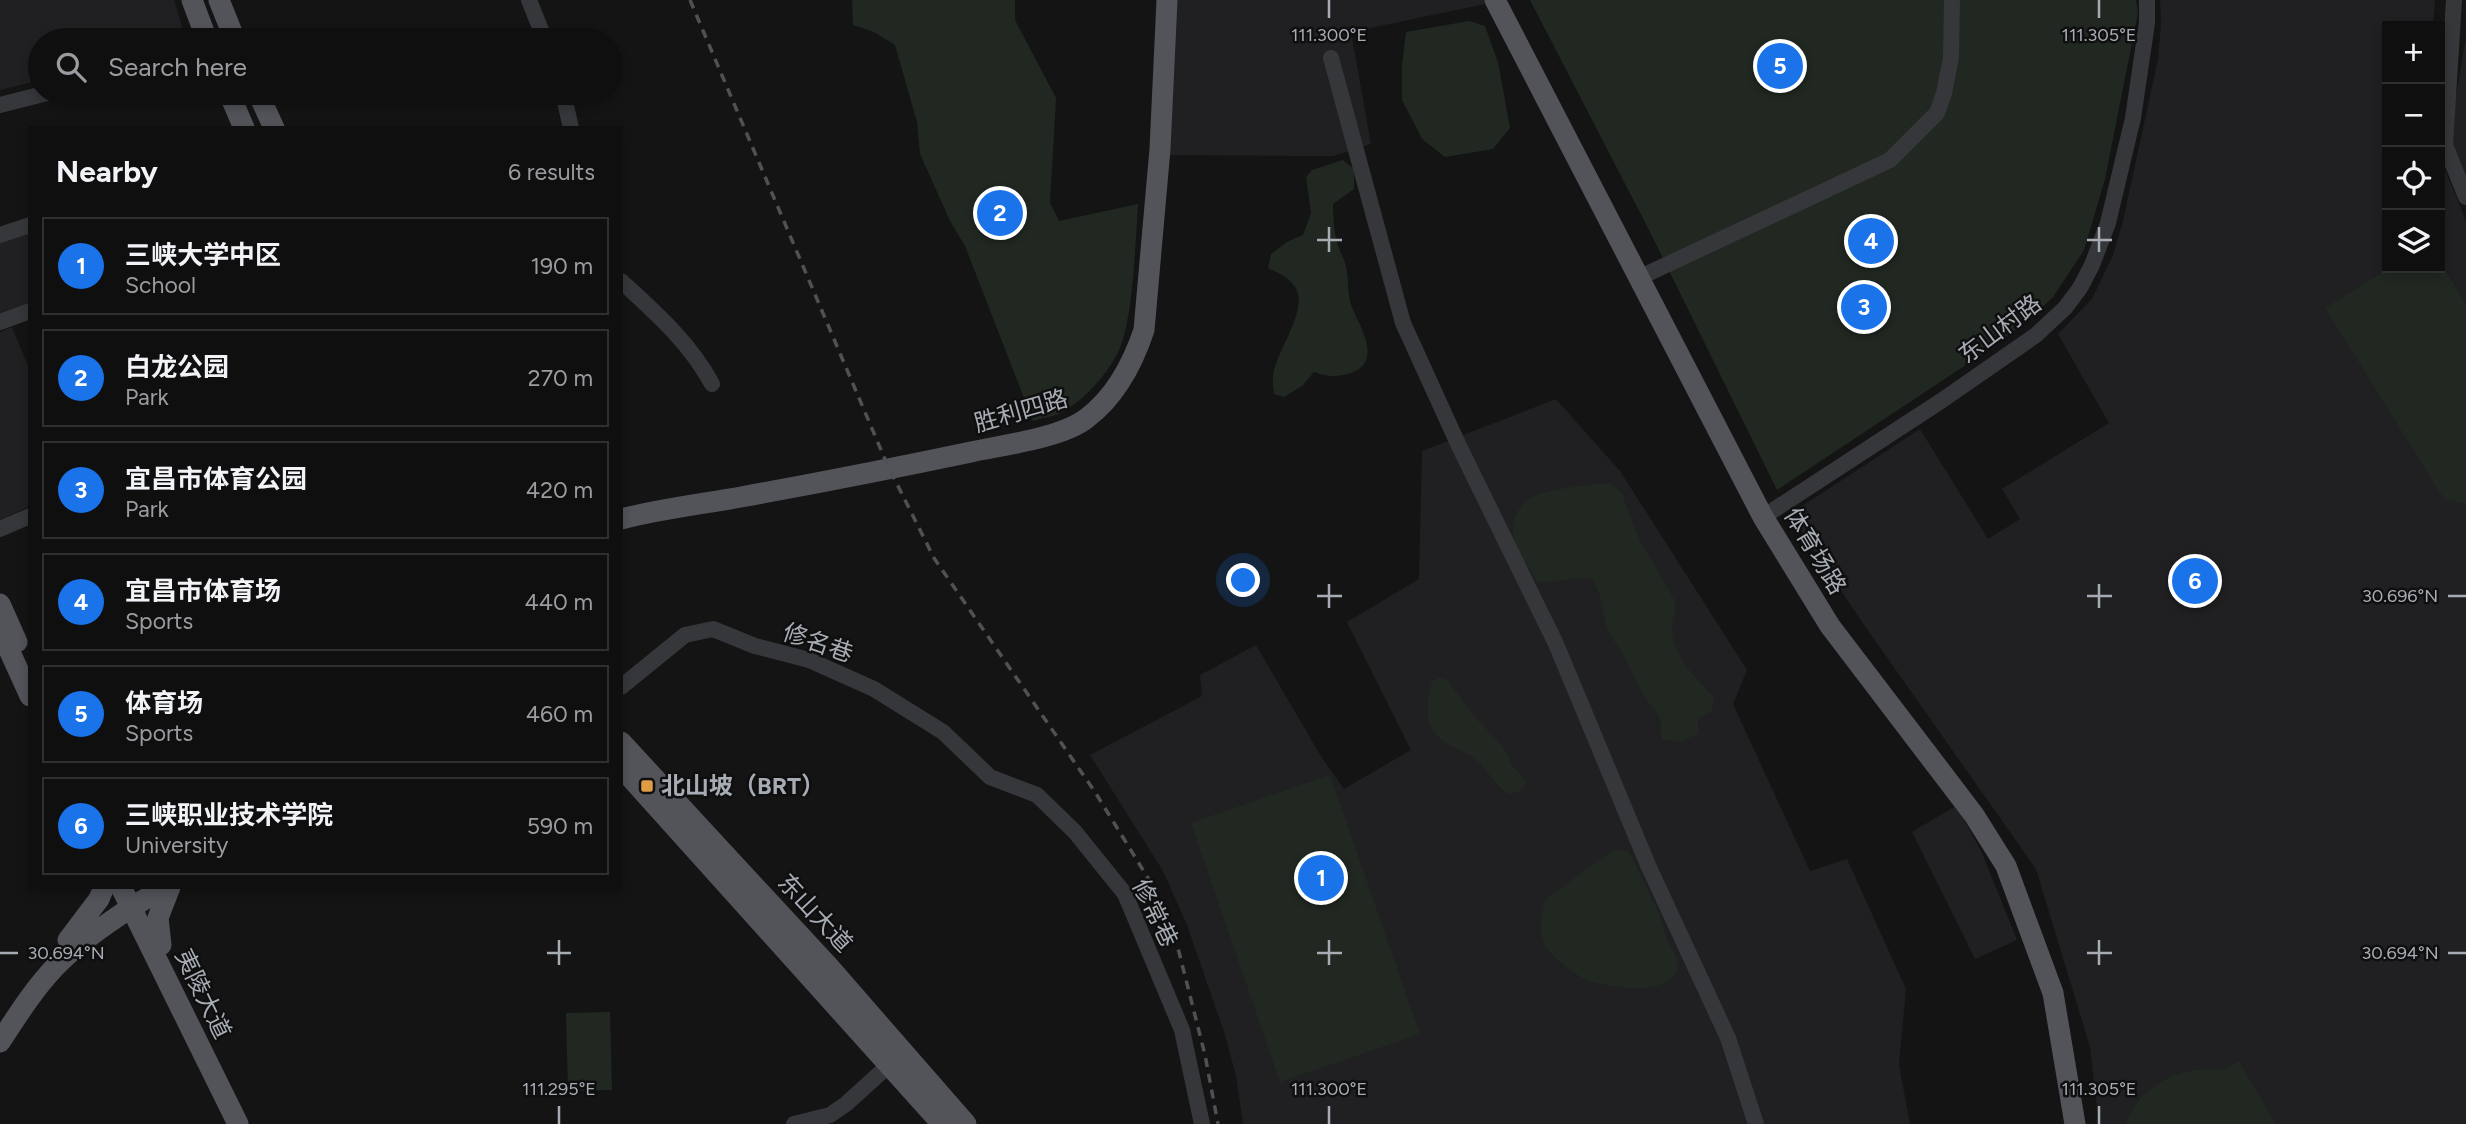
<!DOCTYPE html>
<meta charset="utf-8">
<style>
:root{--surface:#0f0f10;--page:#181819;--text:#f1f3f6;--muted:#9b9c9f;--line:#2f2f30;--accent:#1a73e8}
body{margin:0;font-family:Figtree,"Noto Sans SC",sans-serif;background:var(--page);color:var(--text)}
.controls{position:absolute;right:21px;top:21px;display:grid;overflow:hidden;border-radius:0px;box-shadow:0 4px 10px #0003}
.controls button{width:63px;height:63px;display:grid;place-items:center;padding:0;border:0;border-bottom:2px solid var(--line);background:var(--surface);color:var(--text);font:35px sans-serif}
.you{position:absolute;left:1244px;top:581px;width:24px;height:24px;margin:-18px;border:5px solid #fff;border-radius:50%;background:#1a73e8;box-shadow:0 0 0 10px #1a73e833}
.badge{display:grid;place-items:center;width:46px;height:46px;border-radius:50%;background:var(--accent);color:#fff;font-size:23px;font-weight:700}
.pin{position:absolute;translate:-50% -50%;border:4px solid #fff;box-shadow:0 2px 7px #0006}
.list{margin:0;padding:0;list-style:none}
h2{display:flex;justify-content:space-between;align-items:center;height:91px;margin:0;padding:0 28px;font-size:30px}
h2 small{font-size:23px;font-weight:400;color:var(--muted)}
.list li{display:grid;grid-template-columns:46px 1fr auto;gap:21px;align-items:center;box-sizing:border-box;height:98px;margin:0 14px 14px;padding:0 14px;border:2px solid var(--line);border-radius:0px}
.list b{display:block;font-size:26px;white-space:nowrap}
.list p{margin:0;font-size:23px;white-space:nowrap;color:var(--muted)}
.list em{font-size:23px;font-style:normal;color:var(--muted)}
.icon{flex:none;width:38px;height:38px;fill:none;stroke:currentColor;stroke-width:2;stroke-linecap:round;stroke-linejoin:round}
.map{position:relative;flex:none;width:2466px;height:1124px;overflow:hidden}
.search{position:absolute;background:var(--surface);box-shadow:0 4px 10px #0003;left:28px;top:28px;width:595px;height:77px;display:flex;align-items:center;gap:18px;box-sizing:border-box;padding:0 24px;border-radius:38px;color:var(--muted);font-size:26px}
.panel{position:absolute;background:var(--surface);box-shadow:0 4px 10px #0003;left:28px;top:126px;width:595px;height:763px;border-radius:0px}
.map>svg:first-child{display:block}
.built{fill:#202022}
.green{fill:#212821}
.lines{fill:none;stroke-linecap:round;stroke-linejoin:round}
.minor{stroke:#35373a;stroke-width:16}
.major{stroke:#525459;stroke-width:21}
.rail{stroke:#4f5155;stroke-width:3.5;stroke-dasharray:9 7;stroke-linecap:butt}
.ticks{fill:none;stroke:#a7acb4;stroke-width:2.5}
.poi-dot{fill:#de9c44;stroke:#0f0f10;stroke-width:2.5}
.labels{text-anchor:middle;stroke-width:5;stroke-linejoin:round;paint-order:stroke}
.street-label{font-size:24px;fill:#a7acb4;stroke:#0f0f10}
.poi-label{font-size:24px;font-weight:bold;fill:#a7acb4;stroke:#0f0f10;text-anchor:start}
.ticks-label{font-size:18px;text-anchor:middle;fill:#a7acb4;stroke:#0f0f10;stroke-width:5;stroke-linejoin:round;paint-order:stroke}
</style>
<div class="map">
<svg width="2466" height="1124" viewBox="0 0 2466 1124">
<rect width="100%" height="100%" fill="#141415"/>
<path class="built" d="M0 0H174L186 40H40V80L0 90Z
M1172 0H1484L1485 4 1351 32 1371 144 1333 156 1165 155Z
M2160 0H2435L2433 26H2387V268H2440V157L2466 221V1124H2099L2090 1047 2036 869 1862 622 1790 514 1920 429 1988 539 2020 519 2002 489 2109 423 2058 334 2092 299 2113 255 2123 221 2158 59 2161 24Z
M2466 36V189L2448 145Z
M30 229V309L0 320V239Z
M12 327 30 371V506L0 520V332Z
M1556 399 1620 471 1747 670 1733 704 1810 871 1847 859 1906 989 1899 1065 1910 1124H1243L1236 1076 1225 1035 1187 925 1163 871 1090 755 1202 696 1200 675 1256 645 1322 758 1344 789 1411 750 1347 622 1419 579 1422 451Z
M1954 807 1961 814 1982 853 2017 940 1975 959 1912 832Z"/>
<path class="green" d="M852 0H1015V20L1056 98 1050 203 1059 221 1138 204C1135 245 1134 311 1120 348 1109 373 1083 402 1059 414 1051 417 1041 418 1033 421L965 246 950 221 920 154 917 122 895 45 874 32 853 25Z
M1530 0H2136L2138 13 2105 179 2084 250 2053 297 2031 318 1987 351 1777 490 1650 232Z
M1469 21 1485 26 1498 62 1510 128 1493 149 1445 157 1422 139 1402 100V65L1406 32Z
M1343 160 1354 169V189L1333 204C1333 217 1334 231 1337 243 1339 250 1343 256 1345 263 1349 275 1347 288 1350 301 1354 319 1387 360 1351 373 1338 377 1327 377 1314 372L1302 386 1284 397 1274 394C1274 389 1272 383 1273 377 1275 352 1310 309 1295 287 1289 277 1278 273 1268 268L1271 254 1287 242 1303 235 1311 213 1306 177 1312 170Z
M2440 262 2466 304V504L2444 499 2325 308 2390 268H2440Z
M1610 483 1622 494 1640 541 1675 601C1677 613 1672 618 1672 628 1672 657 1696 678 1714 697L1712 711 1698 719V734L1681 741 1662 740 1660 717 1643 695 1626 659 1607 630 1600 596 1593 579C1574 576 1557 583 1538 582 1530 570 1520 557 1515 543 1509 526 1517 504 1534 496 1554 488 1588 485 1610 483Z
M1439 678 1447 680 1475 717 1504 748 1512 765 1527 782 1519 792 1508 794C1495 785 1488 770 1475 759 1467 752 1456 749 1446 743 1423 728 1426 705 1432 681Z
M1330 775 1420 1034 1280 1082 1191 823Z
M1613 850 1628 851C1639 872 1650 893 1659 914 1663 923 1664 932 1667 940 1670 946 1675 953 1677 959 1684 1000 1608 988 1587 980 1577 977 1546 952 1543 942 1538 927 1542 914 1545 900Z
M610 1012 612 1090 568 1091 566 1013Z
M2239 1061 2276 1124H2126C2135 1094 2167 1073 2197 1070 2219 1067 2217 1075 2239 1061Z"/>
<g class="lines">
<path class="minor" d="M529 0 545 40
M2454 0 2445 145 2466 197
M1331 58 1403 323 1459 446 1556 644 1648 865 1728 1038 1756 1124
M563 93 571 128
M0 105 47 93
M0 235 30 225
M1647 274 1890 160 1937 113 1944 93 1951 58 1952 0
M621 281C656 313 690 343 712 384
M0 322 30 311
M1763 517 1941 401 2036 335 2065 308 2080 288 2092 265 2108 223 2133 118 2147 23V0
M0 529 30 516
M621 687 685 635 713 629 755 646 809 660 874 689 943 732 990 777 1037 795 1075 832 1125 894 1182 1030 1202 1124
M794 1124 830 1115 846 1104 889 1065"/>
<path class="major" d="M192 0 207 40
M219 0 235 40
M1495 0 1763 517 1830 626 1974 815 2006 866 2053 993 2075 1124
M229 93 244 128
M258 93 274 128
M621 519C660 509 702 504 741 497 818 483 895 468 971 452 1003 445 1062 438 1087 418 1116 396 1133 363 1144 330L1160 149 1167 0
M0 604 17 642
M0 630 30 696
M621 742 830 968 966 1124
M621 767 942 1124
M121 887 238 1124
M68 940 99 899 104 887
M161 945 158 918 170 887
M0 1042C17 1016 34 989 55 967 84 937 130 907 166 887"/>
<path class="rail" d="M690 0 887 464 934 558 1095 792 1151 883 1179 952 1205 1055 1218 1124"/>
</g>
<path class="ticks" d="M1329 0V18M2099 0V18M1329 227V252M2099 227V252M1317 240H1342M2087 240H2112M1329 584V608M2099 584V608M1317 596H1342M2087 596H2112M2448 596H2466M559 940V965M1329 940V965M2099 940V965M0 953H18M547 953H571M1317 953H1342M2087 953H2112M2448 953H2466M559 1106V1124M1329 1106V1124M2099 1106V1124"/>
<rect class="poi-dot" x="640" y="779" width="14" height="14" rx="3.5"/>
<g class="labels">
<g class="street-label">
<text transform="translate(2000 329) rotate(-37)" y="8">东山村路</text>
<text transform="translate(1021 411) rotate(-16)" y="8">胜利四路</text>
<text transform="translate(1815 551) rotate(59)" y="8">体育场路</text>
<text transform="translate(818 643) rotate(19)" y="8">修名巷</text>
<text transform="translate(815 913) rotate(47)" y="8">东山大道</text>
<text transform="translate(1155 913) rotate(64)" y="8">修常巷</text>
<text transform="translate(203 994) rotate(64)" y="8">夷陵大道</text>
</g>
<g class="poi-label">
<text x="661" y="794">北山坡（BRT）</text>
</g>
</g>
<g class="ticks-label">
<text x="1329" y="41">111.300°E</text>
<text x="2099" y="41">111.305°E</text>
<text x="2400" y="602">30.696°N</text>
<text x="66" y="959">30.694°N</text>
<text x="2400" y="959">30.694°N</text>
<text x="559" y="1095">111.295°E</text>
<text x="1329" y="1095">111.300°E</text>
<text x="2099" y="1095">111.305°E</text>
</g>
</svg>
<div class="controls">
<button>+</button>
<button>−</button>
<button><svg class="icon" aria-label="locate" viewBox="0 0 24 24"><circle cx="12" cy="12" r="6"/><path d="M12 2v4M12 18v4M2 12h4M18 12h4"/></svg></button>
<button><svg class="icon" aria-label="layers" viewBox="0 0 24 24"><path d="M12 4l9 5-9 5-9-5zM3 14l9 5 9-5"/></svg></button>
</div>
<div class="you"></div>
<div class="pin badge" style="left:1321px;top:878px">1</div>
<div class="pin badge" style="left:1000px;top:213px">2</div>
<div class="pin badge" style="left:1864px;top:307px">3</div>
<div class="pin badge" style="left:1871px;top:241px">4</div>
<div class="pin badge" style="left:1780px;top:66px">5</div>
<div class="pin badge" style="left:2195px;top:581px">6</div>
<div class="search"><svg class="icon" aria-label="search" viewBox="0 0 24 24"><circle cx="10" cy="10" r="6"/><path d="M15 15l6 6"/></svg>Search here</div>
<section class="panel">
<h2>Nearby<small>6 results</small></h2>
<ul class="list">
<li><span class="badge">1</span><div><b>三峡大学中区</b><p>School</p></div><em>190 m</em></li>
<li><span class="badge">2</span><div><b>白龙公园</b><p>Park</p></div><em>270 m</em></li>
<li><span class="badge">3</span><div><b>宜昌市体育公园</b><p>Park</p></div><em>420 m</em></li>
<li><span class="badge">4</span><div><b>宜昌市体育场</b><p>Sports</p></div><em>440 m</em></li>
<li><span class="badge">5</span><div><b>体育场</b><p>Sports</p></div><em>460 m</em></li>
<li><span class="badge">6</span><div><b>三峡职业技术学院</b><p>University</p></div><em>590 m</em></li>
</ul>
</section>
</div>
